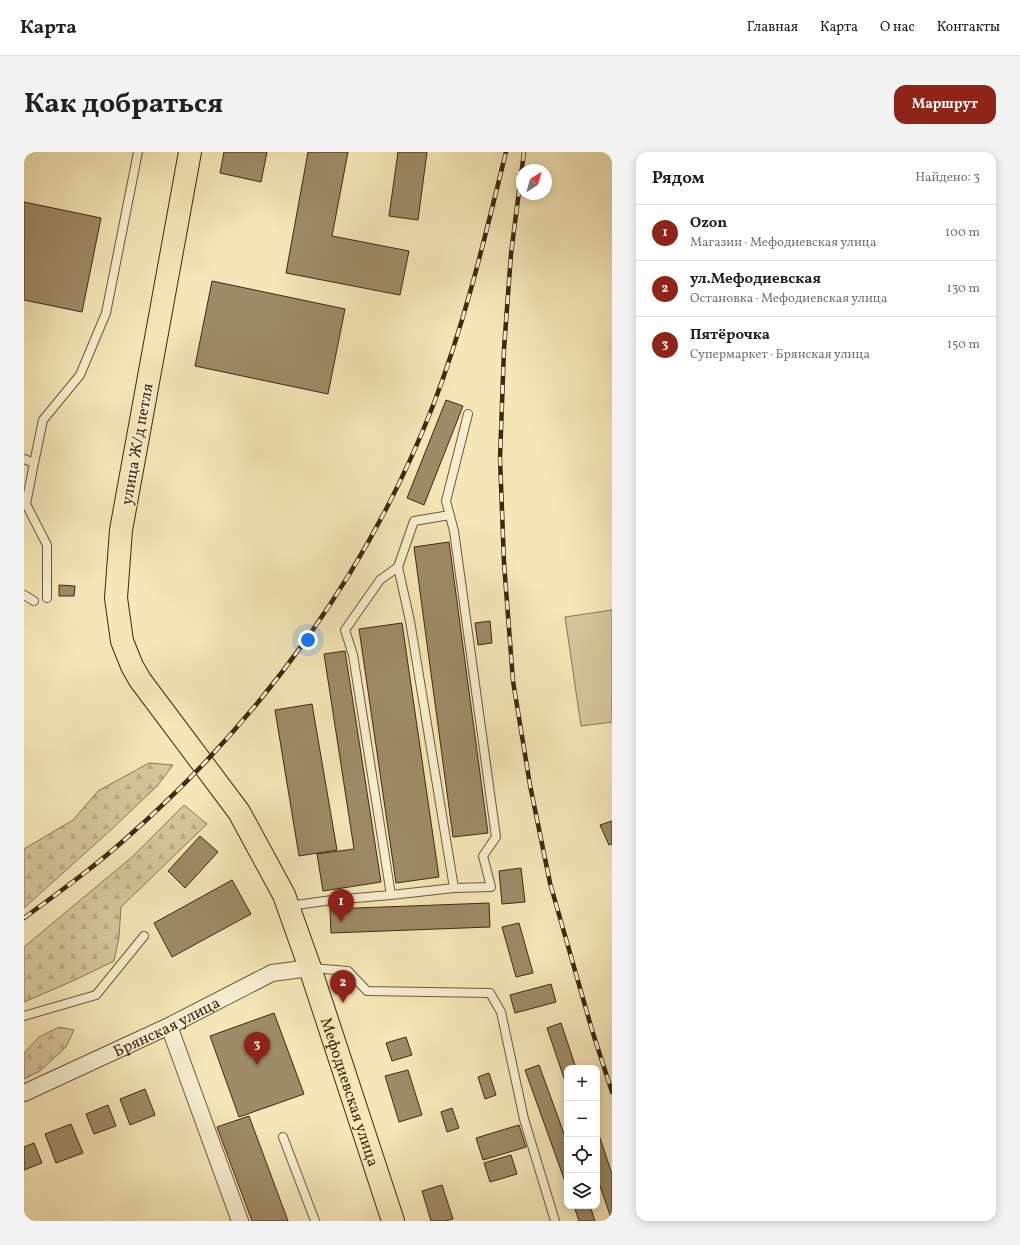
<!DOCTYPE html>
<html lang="ru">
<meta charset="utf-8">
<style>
:root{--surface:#fff;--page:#f2f2f2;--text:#202124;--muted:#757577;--line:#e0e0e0;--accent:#8f2418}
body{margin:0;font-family:Vollkorn,serif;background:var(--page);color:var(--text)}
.controls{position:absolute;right:12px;bottom:12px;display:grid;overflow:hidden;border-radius:8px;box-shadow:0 2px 10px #0003}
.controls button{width:36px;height:36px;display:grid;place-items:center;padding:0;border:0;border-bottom:1px solid var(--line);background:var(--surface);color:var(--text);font:20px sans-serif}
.compass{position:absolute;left:492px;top:12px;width:36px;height:36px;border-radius:50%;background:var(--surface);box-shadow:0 2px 10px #0003;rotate:37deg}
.you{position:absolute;left:284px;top:488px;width:14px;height:14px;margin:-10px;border:3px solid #fff;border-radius:50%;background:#1a73e8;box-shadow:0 0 0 6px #1a73e833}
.badge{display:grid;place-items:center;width:26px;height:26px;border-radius:50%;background:var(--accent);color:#fff;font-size:13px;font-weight:700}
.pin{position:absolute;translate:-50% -33px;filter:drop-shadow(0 1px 2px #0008)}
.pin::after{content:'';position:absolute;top:21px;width:14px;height:12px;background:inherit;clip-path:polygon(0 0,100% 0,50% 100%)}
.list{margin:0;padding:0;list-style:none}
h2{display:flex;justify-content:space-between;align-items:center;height:52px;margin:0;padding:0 16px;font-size:17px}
h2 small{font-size:13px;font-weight:400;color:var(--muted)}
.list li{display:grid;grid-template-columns:26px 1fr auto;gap:12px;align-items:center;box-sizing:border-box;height:56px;padding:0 16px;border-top:1px solid var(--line)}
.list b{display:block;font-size:15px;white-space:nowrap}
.list p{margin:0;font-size:13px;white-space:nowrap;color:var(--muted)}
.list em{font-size:13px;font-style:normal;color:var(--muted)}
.icon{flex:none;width:22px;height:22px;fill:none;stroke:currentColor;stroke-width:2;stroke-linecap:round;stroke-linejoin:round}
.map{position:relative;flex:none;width:588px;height:1069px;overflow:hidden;border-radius:12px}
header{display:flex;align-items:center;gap:24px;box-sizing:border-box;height:56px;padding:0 20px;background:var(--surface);border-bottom:1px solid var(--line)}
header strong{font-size:19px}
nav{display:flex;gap:22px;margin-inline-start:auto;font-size:14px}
.intro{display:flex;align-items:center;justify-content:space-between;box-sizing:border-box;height:96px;padding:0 24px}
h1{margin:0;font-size:28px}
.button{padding:10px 18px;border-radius:12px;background:var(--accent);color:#fff;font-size:14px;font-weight:700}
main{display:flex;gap:24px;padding:0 24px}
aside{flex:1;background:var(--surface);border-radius:12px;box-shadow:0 2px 10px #0003}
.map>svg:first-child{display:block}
.grass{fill:#d6c69b;stroke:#8a7656}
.forest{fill:url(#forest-firs);stroke:#8a7656}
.building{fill:#9e8b67;stroke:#3f2711}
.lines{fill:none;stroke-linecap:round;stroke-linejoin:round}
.service-casing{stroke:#6c573a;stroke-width:10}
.minor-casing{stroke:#6c573a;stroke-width:18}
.primary-casing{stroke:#3f2711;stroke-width:24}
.service{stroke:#f8efd0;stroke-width:8}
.minor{stroke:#f8efd0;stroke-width:16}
.primary{stroke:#f5e7b7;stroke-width:22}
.rail-casing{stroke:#3f2711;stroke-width:4.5}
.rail{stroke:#f8efd0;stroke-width:3;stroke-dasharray:9;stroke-linecap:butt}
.labels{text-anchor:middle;stroke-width:3.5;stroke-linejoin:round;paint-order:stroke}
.street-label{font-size:16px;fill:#3f2711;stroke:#f8efd0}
</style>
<header>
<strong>Карта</strong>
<nav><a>Главная</a><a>Карта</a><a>О нас</a><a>Контакты</a></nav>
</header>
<div class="intro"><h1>Как добраться</h1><a class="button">Маршрут</a></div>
<main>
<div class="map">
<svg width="588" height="1069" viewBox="0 0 588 1069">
<defs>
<pattern id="forest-firs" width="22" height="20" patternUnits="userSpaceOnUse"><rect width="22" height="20" fill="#d6c69b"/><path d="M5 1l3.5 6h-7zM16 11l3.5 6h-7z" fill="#b9aa84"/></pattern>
</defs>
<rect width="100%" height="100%" fill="#f5e7b7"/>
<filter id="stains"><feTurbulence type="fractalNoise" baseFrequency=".005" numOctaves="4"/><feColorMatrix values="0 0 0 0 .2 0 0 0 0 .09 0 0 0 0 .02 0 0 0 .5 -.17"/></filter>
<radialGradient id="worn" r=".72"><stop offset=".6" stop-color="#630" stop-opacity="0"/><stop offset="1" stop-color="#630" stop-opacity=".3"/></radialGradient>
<path class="grass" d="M588 458V570L557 574 541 465Z"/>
<path class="forest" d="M125 611 149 613 134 633 89 676 0 756V697L49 668 74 639Z
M160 653 183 672 97 755 95 785 90 809 51 828 0 850V795L108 705Z
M35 875 50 878 42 895 16 919 0 927V901L15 885Z"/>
<path class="building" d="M200 0H243L237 30 196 21Z
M284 0H324L308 84 385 99 376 143 262 121Z
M374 0H403L394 68 365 64Z
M0 50 77 66 58 160 0 148Z
M188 129 321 157 304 242 171 214Z
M422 248 439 254 400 353 383 346Z
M425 390 464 681 429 685 390 395Z
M35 433 51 434 50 444H35Z
M466 469 468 491 454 493 451 471Z
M378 471 415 725 372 731 335 477Z
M321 499 357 730 299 739 293 702 330 697 300 502Z
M288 552 313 698 275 704 251 558Z
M588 669V692L585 693 576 673Z
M176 684 194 700 161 736 144 719Z
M497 716 501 750 478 752 475 719Z
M208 728 227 762 148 805 130 771Z
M465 751 466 775 307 781 306 757Z
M495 771 509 821 492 825 478 775Z
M527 832 532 850 491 861 486 843Z
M250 861 280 942 215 965 186 884Z
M537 871 552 916H543V935L523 876Z
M382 885 388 903 368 909 362 891Z
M515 913 543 990V1035L501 918Z
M384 918 398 963 375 970 361 924Z
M465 921 472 943 461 947 454 925Z
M121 937 131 963 106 973 96 947Z
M84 953 92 974 70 982 62 962Z
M428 956 435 976 423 980 417 960Z
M225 964 264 1069H228L193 975Z
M47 972 59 1001 32 1011 21 982Z
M495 973 502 995 459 1008 452 986Z
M573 977 588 1022V1069L573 1025Z
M10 991 18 1011 0 1018V995Z
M487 1003 493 1022 466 1030 460 1011Z
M418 1033 429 1067 421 1069H407L398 1039Z
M550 1054H566L571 1069H555Z"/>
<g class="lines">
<g class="service-casing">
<path id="service" d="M0 307 10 311
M426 363 390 369 374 415 386 469 430 736
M0 443 10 449
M23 446V393L2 352 10 311 19 268 56 223 82 161 114 0
M367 743 329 503 321 478 356 428 374 415
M265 754 308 748 367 743 430 736 467 735 459 704 472 685 430 379 422 349 444 262
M288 816 324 819 343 839 466 841 477 860 500 967 531 1069
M0 864 72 843 120 784
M259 985 291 1069"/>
</g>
<g class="minor-casing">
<g id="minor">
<path d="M145 874 216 1069"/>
<path id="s1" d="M0 941 145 874 248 821 286 816"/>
</g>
</g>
<g class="primary-casing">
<g id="primary">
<path id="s2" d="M166 0 97 378 92 446 98 489 108 514 116 528 215 660 260 743 286 816 369 1069"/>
</g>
</g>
<use href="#service" class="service"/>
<use href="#minor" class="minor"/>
<use href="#primary" class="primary"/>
<g class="rail-casing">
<path id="rail" d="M500 0 487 102 480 197 476 306 480 411 489 529 506 633 526 731 568 878 588 940
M0 766C37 739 73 713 107 682 239 565 346 417 410 251 441 170 461 85 482 0"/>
</g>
<use href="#rail" class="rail"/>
</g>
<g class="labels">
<g class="street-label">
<text transform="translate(112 292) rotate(-80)" y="6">улица Ж/д петля</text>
<text dy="6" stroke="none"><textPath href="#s1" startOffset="157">Брянская улица</textPath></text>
<text dy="6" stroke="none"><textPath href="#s2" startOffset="1006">Мефодиевская улица</textPath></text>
</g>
</g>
<rect width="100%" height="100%" filter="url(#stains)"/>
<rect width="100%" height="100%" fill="url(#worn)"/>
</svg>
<div class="controls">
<button>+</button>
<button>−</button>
<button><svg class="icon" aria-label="locate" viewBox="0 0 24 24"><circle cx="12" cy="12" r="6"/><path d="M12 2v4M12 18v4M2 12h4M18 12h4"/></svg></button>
<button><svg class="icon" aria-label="layers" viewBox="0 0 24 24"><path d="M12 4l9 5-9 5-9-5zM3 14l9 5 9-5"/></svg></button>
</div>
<svg class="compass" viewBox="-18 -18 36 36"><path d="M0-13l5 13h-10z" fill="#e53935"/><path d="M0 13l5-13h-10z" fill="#757577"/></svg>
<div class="you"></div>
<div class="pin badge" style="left:317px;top:770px">1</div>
<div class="pin badge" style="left:319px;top:851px">2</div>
<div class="pin badge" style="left:233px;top:913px">3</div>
</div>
<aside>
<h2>Рядом<small>Найдено: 3</small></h2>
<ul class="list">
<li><span class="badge">1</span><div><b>Ozon</b><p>Магазин · Мефодиевская улица</p></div><em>100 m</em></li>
<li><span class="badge">2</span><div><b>ул.Мефодиевская</b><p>Остановка · Мефодиевская улица</p></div><em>130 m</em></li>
<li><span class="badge">3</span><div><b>Пятёрочка</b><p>Супермаркет · Брянская улица</p></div><em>150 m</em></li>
</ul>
</aside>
</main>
